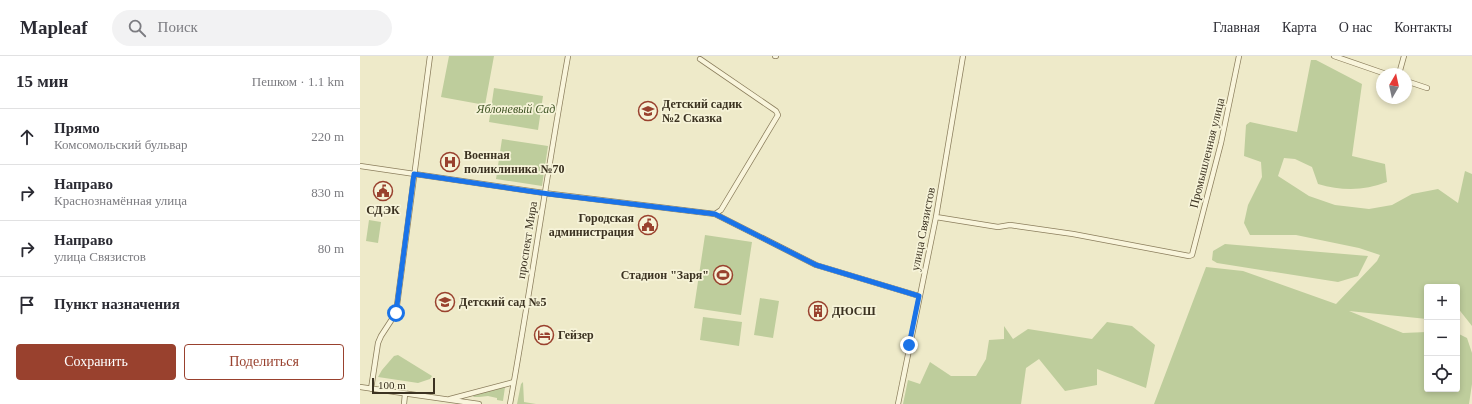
<!DOCTYPE html>
<html lang="ru">
<meta charset="utf-8">
<style>
:root{--surface:#fff;--page:#f2f2f3;--text:#2b2b33;--muted:#7c7c81;--line:#e1e1e2;--accent:#99412e}
body{margin:0;font-family:"Times New Roman",serif;background:var(--page);color:var(--text)}
.controls{position:absolute;right:12px;bottom:12px;display:grid;overflow:hidden;border-radius:4px;box-shadow:0 2px 6px #0003}
.controls button{width:36px;height:36px;display:grid;place-items:center;padding:0;border:0;border-bottom:1px solid var(--line);background:var(--surface);color:var(--text);font:20px sans-serif}
.compass{position:absolute;left:1016px;top:12px;width:36px;height:36px;border-radius:50%;background:var(--surface);box-shadow:0 2px 6px #0003;rotate:9deg}
.scale{position:absolute;left:12px;bottom:10px;width:63px;box-sizing:border-box;padding-left:4px;border:2px solid #3b3221;border-top:0;font-size:11px;line-height:14px;white-space:nowrap;color:#3b3221;-webkit-text-stroke:3px #f6f3d8;paint-order:stroke}
.stop{position:absolute;width:12px;height:12px;margin:-9px;border:3px solid #1a73e8;border-radius:50%;background:#fff}
.stop.end{background:#1a73e8;border-color:#fff;box-shadow:0 1px 4px #0008}
.list{margin:0;padding:0;list-style:none}
h2{display:flex;justify-content:space-between;align-items:center;height:52px;margin:0;padding:0 16px;font-size:17px}
h2 small{font-size:13px;font-weight:400;color:var(--muted)}
.list li{display:grid;grid-template-columns:26px 1fr auto;gap:12px;align-items:center;box-sizing:border-box;height:56px;padding:0 16px;border-top:1px solid var(--line)}
.list b{display:block;font-size:15px;white-space:nowrap}
.list p{margin:0;font-size:13px;white-space:nowrap;color:var(--muted)}
.list em{font-size:13px;font-style:normal;color:var(--muted)}
.actions{display:flex;gap:8px;padding:12px 16px}
.actions a{flex:1;padding:9px 0;border:1px solid var(--accent);border-radius:4px;text-align:center;font-size:14px;color:var(--accent)}
.actions .main{background:var(--accent);color:#fff}
.icon{flex:none;width:22px;height:22px;fill:none;stroke:currentColor;stroke-width:2;stroke-linecap:round;stroke-linejoin:round}
.map{position:relative;flex:none;width:1112px;height:348px;overflow:hidden}
header{display:flex;align-items:center;gap:24px;box-sizing:border-box;height:56px;padding:0 20px;background:var(--surface);border-bottom:1px solid var(--line)}
header strong{font-size:19px}
nav{display:flex;gap:22px;margin-inline-start:auto;font-size:14px}
.search{width:280px;height:36px;background:var(--page);display:flex;align-items:center;gap:10px;box-sizing:border-box;padding:0 14px;border-radius:22px;color:var(--muted);font-size:15px}
main{display:flex}
aside{flex:1;background:var(--surface)}
.map>svg:first-child{display:block}
.green{fill:#becd9c}
.lines{fill:none;stroke-linecap:round;stroke-linejoin:round}
.minor-casing{stroke:#8b7e5d;stroke-width:6}
.minor{stroke:#f9f5dc;stroke-width:4.5}
.route{stroke:#1a73e8;stroke-width:5}
.labels{text-anchor:middle;stroke-width:3.5;stroke-linejoin:round;paint-order:stroke}
.poi-label{font-size:12px;font-weight:bold;fill:#3b3221;stroke:#f6f3d8;text-anchor:start}
.park-label{font-size:12px;font-style:italic;fill:#435728;stroke:#f6f3d8}
.street-label{font-size:12px;fill:#3b3221;stroke:#f6f3d8}
</style>
<header>
<strong>Mapleaf</strong>
<div class="search"><svg class="icon" aria-label="search" viewBox="0 0 24 24"><circle cx="10" cy="10" r="6"/><path d="M15 15l6 6"/></svg>Поиск</div>
<nav><a>Главная</a><a>Карта</a><a>О нас</a><a>Контакты</a></nav>
</header>
<main>
<aside>
<h2>15 мин<small>Пешком · 1.1 km</small></h2>
<ul class="list">
<li><svg class="icon" aria-label="ahead" viewBox="0 0 24 24"><path d="M12 20V5M6 11l6-6 6 6"/></svg><div><b>Прямо</b><p>Комсомольский бульвар</p></div><em>220 m</em></li>
<li><svg class="icon" aria-label="right" viewBox="0 0 24 24"><path d="M7 20v-9h11M14 6l5 5-5 5"/></svg><div><b>Направо</b><p>Краснознамённая улица</p></div><em>830 m</em></li>
<li><svg class="icon" aria-label="right" viewBox="0 0 24 24"><path d="M7 20v-9h11M14 6l5 5-5 5"/></svg><div><b>Направо</b><p>улица Связистов</p></div><em>80 m</em></li>
<li><svg class="icon" aria-label="arrive" viewBox="0 0 24 24"><path d="M6 21V4h12l-3 4 3 4H6"/></svg><div><b>Пункт назначения</b></div></li>
</ul>
<div class="actions"><a class="main">Сохранить</a><a>Поделиться</a></div>
</aside>
<div class="map">
<svg width="1112" height="348" viewBox="0 0 1112 348">
<rect width="100%" height="100%" fill="#eeeac9"/>
<path class="green" d="M89 0H134L125 49 81 41Z
M951 4H956L1002 28 992 100 1025 108 1027 126C1004 135 982 135 958 128L952 111 935 103 924 102 918 120 949 140 975 149 1009 153 1032 149 1052 138 1078 133 1098 147 1105 115 1112 118V270L1097 251V231H1067V263L989 255 1043 277 1067 276V333H1097V277L1107 282 1112 297V328L1109 348H794L846 211 883 215 976 248 1017 205 1020 199 999 192 936 179H890L884 167 888 149 902 121 901 106 884 100 886 69 890 66 937 76Z
M134 32 183 40 178 74 129 66Z
M142 83 188 90 182 130 136 123Z
M9 164 21 166 18 187 6 185Z
M345 179 392 186 381 259 334 252Z
M865 188 1008 200 998 220 978 226 857 207 852 204 853 195Z
M400 242 419 245 413 282 394 279Z
M343 261 382 266 379 290 340 284Z
M747 266 772 270 795 289 786 332 737 313V329L705 335 679 303 666 312 661 348H543L548 324 560 328 570 306 591 320H616L626 303 629 284 644 283V270L653 283 668 273 732 283Z
M38 299 72 320 70 323 58 327 18 321 22 314 34 300Z
M163 326 164 346 176 348H157L161 328Z
M145 331 143 345 137 344V342L128 340 119 341H113L115 338Z"/>
<g class="lines">
<g class="minor-casing">
<path id="minor" d="M415 0H416
M974 0 1026 18
M340 3 416 55 418 59 361 154 355 158
M1039 18 1044 0
M1046 25 1067 32
M0 110 184 137 355 158 456 209 559 240
M576 161 638 171 650 169 713 178 829 200 832 199 861 87 879 0
M0 331 119 348
M11 333 18 287 21 280 36 257 70 0
M90 343 154 326
M44 348 45 338
M150 348C171 232 187 116 208 0
M538 348 576 161 603 0"/>
</g>
<use href="#minor" class="minor"/>
</g>
<g class="lines">
<path class="route" d="M36 257 54 118 189 138 355 158 456 209 559 240 549 289"/>
</g>
<defs>
<g id="school-ring" transform="scale(1)"><circle r="9.5" fill="#f6f3d8" stroke="#99412e" stroke-width="1.5"/><path d="M0-5L7-2L0 1L-7-2ZM-4 1L0 2.5L4 1V4Q0 6-4 4Z" fill="#99412e"/></g>
<g id="hospital-ring" transform="scale(1)"><circle r="9.5" fill="#f6f3d8" stroke="#99412e" stroke-width="1.5"/><path d="M-5-5h3v3.5h4V-5h3V5h-3V1.5h-4V5h-3Z" fill="#99412e"/></g>
<g id="civic-ring" transform="scale(1)"><circle r="9.5" fill="#f6f3d8" stroke="#99412e" stroke-width="1.5"/><path d="M-.6-6.5H3V-4.5H.6V-3L4-1V1h2V6H-6V1h2V-1L-.6-3ZM-1.2 2.5V6h2.4V2.5Z" fill="#99412e"/></g>
<g id="stadium-ring" transform="scale(1)"><circle r="9.5" fill="#f6f3d8" stroke="#99412e" stroke-width="1.5"/><path d="M0-5a6.5 5 0 1 0 0 10a6.5 5 0 1 0 0-10ZM-3.5-1.8h7v3.6h-7Z" fill="#99412e"/></g>
<g id="building-ring" transform="scale(1)"><circle r="9.5" fill="#f6f3d8" stroke="#99412e" stroke-width="1.5"/><path d="M-4-6H4V6H1V3H-1V6H-4ZM-2.5-4.3h1.7v1.8h-1.7ZM.8-4.3h1.7v1.8H.8ZM-2.5-1h1.7V.8h-1.7ZM.8-1h1.7V.8H.8Z" fill="#99412e"/></g>
<g id="hotel-ring" transform="scale(1)"><circle r="9.5" fill="#f6f3d8" stroke="#99412e" stroke-width="1.5"/><path d="M-6-4.5h1.5V1H6V5H4.5V3h-9V5H-6ZM-4 0a1.8 1.8 0 1 1 3.6 0ZM.5 0V-2.5h3Q6-2.5 6 0Z" fill="#99412e"/></g>
</defs>
<g fill-rule="evenodd">
<use href="#school-ring" x="288" y="55"/>
<use href="#hospital-ring" x="90" y="106"/>
<use href="#civic-ring" x="23" y="135"/>
<use href="#civic-ring" x="288" y="169"/>
<use href="#stadium-ring" x="363" y="219"/>
<use href="#school-ring" x="85" y="246"/>
<use href="#building-ring" x="458" y="255"/>
<use href="#hotel-ring" x="184" y="279"/>
</g>
<g class="labels">
<g class="poi-label">
<text x="302" y="52">Детский садик<tspan x="302" dy="14">№2 Сказка</tspan></text>
<text x="104" y="103">Военная<tspan x="104" dy="14">поликлиника №70</tspan></text>
<text x="23" y="158" text-anchor="middle">СДЭК</text>
<text x="274" y="166" text-anchor="end">Городская<tspan x="274" dy="14">администрация</tspan></text>
<text x="349" y="223" text-anchor="end">Стадион "Заря"</text>
<text x="99" y="250">Детский сад №5</text>
<text x="472" y="259">ДЮСШ</text>
<text x="198" y="283">Гейзер</text>
</g>
<g class="park-label">
<text x="156" y="57">Яблоневый Сад</text>
</g>
<g class="street-label">
<text transform="translate(847 97) rotate(-76)" y="4">Промышленная улица</text>
<text transform="translate(563 173) rotate(-79)" y="4">улица Связистов</text>
<text transform="translate(167 184) rotate(-81)" y="4">проспект Мира</text>
</g>
</g>
</svg>
<div class="controls">
<button>+</button>
<button>−</button>
<button><svg class="icon" aria-label="locate" viewBox="0 0 24 24"><circle cx="12" cy="12" r="6"/><path d="M12 2v4M12 18v4M2 12h4M18 12h4"/></svg></button>
</div>
<svg class="compass" viewBox="-18 -18 36 36"><path d="M0-13l5 13h-10z" fill="#e53935"/><path d="M0 13l5-13h-10z" fill="#7c7c81"/></svg>
<div class="scale">100 m</div>
<div class="stop" style="left:36px;top:257px"></div>
<div class="stop end" style="left:549px;top:289px"></div>
</div>
</main>
